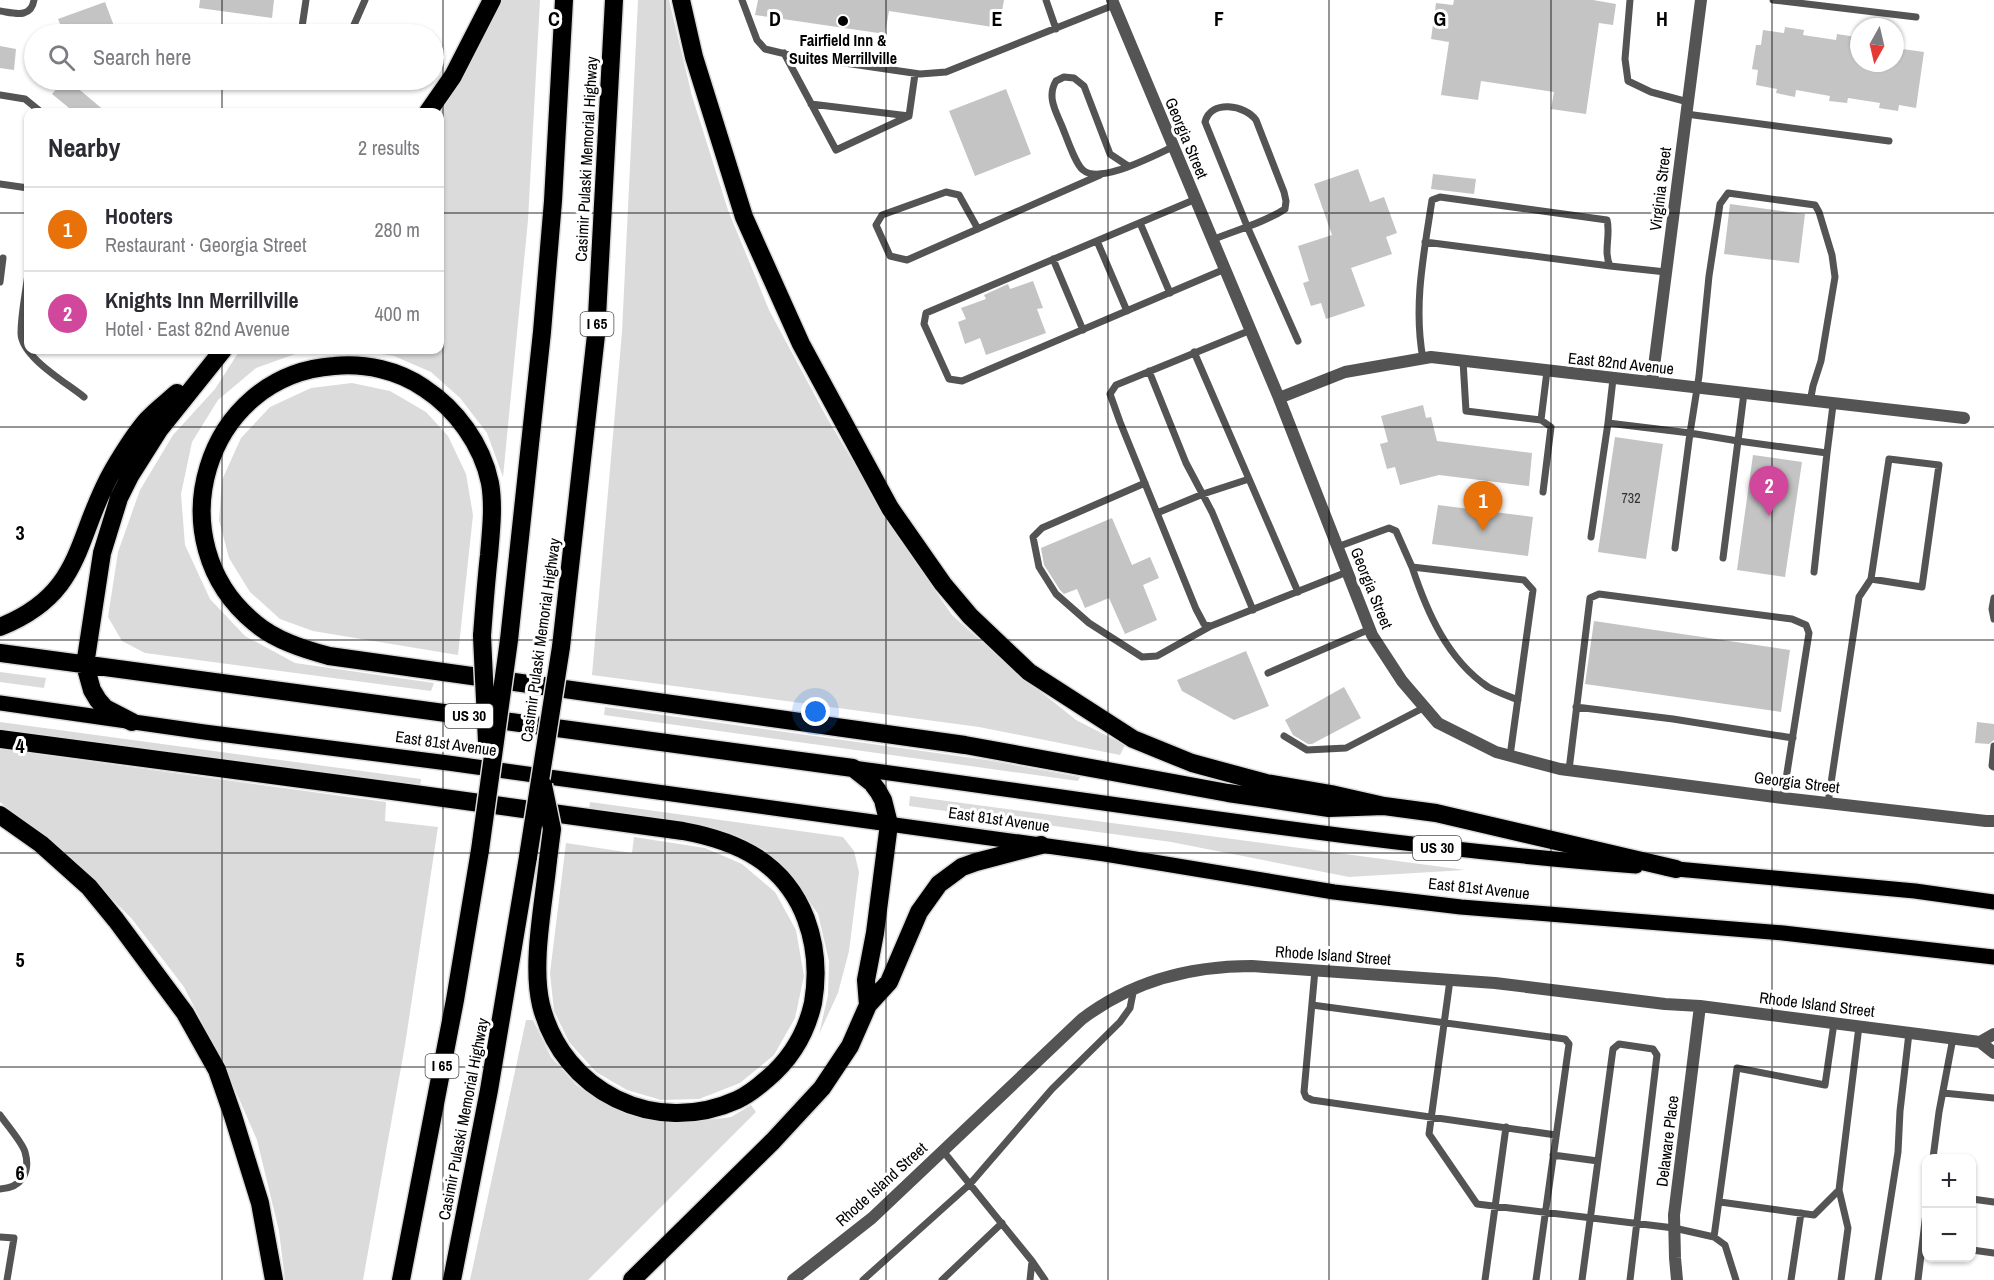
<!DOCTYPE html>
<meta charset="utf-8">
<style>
:root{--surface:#fff;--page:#f7f7f7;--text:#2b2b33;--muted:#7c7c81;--line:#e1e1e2;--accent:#b45309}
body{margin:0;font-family:"Archivo Narrow",sans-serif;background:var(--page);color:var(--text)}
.controls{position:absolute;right:18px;bottom:18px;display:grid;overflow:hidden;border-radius:12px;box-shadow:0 2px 4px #0004}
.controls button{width:54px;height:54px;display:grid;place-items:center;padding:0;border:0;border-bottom:2px solid var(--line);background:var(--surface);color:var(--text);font:30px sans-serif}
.compass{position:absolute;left:1850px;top:18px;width:54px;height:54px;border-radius:50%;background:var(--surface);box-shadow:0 2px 4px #0004;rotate:188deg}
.you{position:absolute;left:816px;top:712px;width:21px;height:21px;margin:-15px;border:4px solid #fff;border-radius:50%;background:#1a73e8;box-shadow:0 0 0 9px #1a73e833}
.badge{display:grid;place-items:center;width:39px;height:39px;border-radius:50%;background:var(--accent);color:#fff;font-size:20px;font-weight:700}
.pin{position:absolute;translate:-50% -50px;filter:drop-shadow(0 2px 3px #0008)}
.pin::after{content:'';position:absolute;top:32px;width:21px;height:18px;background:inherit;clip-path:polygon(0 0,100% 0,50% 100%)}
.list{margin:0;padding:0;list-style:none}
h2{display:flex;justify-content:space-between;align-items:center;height:78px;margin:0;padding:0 24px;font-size:26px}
h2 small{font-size:20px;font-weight:400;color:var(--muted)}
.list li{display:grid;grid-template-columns:39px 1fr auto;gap:18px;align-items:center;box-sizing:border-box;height:84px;padding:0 24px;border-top:2px solid var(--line)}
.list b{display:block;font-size:22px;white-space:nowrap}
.list p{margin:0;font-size:20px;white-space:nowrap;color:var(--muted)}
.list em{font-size:20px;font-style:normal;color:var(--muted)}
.icon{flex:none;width:33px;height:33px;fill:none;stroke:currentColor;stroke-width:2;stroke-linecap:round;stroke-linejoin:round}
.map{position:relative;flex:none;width:1994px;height:1280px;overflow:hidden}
.search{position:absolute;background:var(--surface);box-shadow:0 2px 4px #0004;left:24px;top:24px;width:420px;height:66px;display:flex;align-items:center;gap:15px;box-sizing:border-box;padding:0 21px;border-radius:33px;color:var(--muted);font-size:22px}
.panel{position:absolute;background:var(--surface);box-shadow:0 2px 4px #0004;left:24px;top:108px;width:420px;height:246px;border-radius:12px}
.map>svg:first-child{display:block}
.green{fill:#dbdbdb}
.building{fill:#c4c4c4}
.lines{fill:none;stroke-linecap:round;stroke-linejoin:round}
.primary-casing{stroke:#dbdbdb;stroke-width:18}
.highway-casing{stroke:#dbdbdb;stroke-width:21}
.lane{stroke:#545454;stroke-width:7}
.street{stroke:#545454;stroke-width:12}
.primary{stroke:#000;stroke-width:15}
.highway{stroke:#000;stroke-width:18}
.highway-bridge-casing{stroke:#dbdbdb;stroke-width:21;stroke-linecap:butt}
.highway-bridge{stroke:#000;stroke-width:18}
.grid{fill:none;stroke:#000;stroke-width:1.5;stroke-opacity:0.55}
.poi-dot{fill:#000;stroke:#fff;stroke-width:2}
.labels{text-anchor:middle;stroke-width:6;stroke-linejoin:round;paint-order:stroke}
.number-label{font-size:14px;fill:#313131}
.shield{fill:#fff;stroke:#4c4c4c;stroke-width:1.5}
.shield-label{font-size:15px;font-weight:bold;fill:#000}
.poi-label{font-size:16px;font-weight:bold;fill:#000;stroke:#fff}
.street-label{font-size:16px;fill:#000;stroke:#fff}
.grid-label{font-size:20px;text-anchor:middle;font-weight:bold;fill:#000;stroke:#fff;stroke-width:6;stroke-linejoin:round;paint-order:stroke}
</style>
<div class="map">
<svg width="1994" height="1280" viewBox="0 0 1994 1280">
<rect width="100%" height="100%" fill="#fff"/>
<path class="green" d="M500 0H540L528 220 503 477 487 433 460 398 431 372 394 356 358 350H440L438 112C464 79 482 38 500 0Z
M638 0H669L692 96 728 210 769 310 826 416 894 531 952 615 1010 667 1076 720 1125 745 1120 755 979 727 592 675 622 332Z
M240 350H325L298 353 256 368 218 400 192 442 181 494 185 545 210 599 245 636 295 663 434 683 431 691 145 653 122 641 108 617 118 552 140 490 173 435 215 389Z
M352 383 390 391 426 412 448 436 466 474 473 515 458 655 313 631 280 619 250 592 229 558 219 520 222 480 241 438 270 407 311 388Z
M0 672 46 678 44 688 0 682Z
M605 707 987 760 1080 777 1078 781 604 715Z
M0 722 421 779 420 787 36 735 0 729Z
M0 749 386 802 385 821 438 827 405 1045 363 1280H285L279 1231 257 1140 226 1069 184 987 132 919 71 858 0 802Z
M910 796 1465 870 1349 877 1171 842 909 806Z
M590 802 843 837 854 851 859 872 849 951 838 993 819 1034 828 995 829 961 818 914 796 882 768 852 738 836 697 825 589 810Z
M634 837 705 848 742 864 775 892 796 930 804 976 795 1018 774 1055 740 1083 699 1099 661 1100 627 1090 596 1072 569 1042 554 1011 550 973 566 843 632 853Z
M526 1020H533L551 1057 576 1085 615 1109 657 1120 700 1121 731 1117 751 1105 756 1112 588 1280H470Z"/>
<path class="building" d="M200 0H274L272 18 199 8Z
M758 0H1004L999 28 889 11 885 34 755 15Z
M1454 0H1593L1616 4 1613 25 1599 23 1586 114 1551 109 1554 92 1481 81 1478 100 1441 95 1449 42 1431 39 1436 3 1453 5Z
M105 2 117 34H64L58 19Z
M1785 27 1804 30 1803 35 1836 40 1837 34 1856 37V43H1859V63H1895V48L1924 52 1916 108 1899 105 1898 111 1879 108 1880 103 1848 98 1847 103 1829 101 1830 96 1796 90 1795 97 1776 93 1777 89 1756 85 1758 70 1752 69 1756 45H1761L1763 30 1784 33Z
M0 46 16 49 14 70 0 68Z
M64 80H68L106 112H74L52 94Z
M1006 89 1031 154 975 176 949 111Z
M1358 169 1370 202 1384 197 1397 233 1386 237 1392 254 1351 268 1365 306 1326 319 1321 303 1311 306 1303 283 1309 281 1298 246 1332 235 1314 184Z
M1433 174 1476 179 1474 194 1431 189Z
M1730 204 1805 214 1799 263 1724 254Z
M1033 281 1043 308 1037 309 1046 333 986 355 980 338 965 344 958 322 966 319 961 308 986 299 984 295 1008 284 1010 289Z
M1423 405 1426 418 1431 417 1437 441 1532 453 1529 486 1439 475 1400 485 1395 467 1387 469 1380 444 1388 442 1381 416Z
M1615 437 1663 444 1646 559 1598 552Z
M1753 455 1802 462 1785 577 1737 570Z
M1438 505 1533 517 1528 556 1432 544Z
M1112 518 1132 565 1150 557 1159 578 1143 585 1157 620 1125 634 1109 598 1085 608 1077 589 1064 594 1060 590 1044 565 1041 548Z
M1594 621 1790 650 1781 712 1585 684Z
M1246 651 1269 706 1234 720 1182 691 1177 680Z
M1344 687 1361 718 1312 744H1308L1293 735 1285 720Z
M1977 722 1994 724V740L1989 744 1975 743Z"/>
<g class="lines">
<g class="primary-casing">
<path id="primary" d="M0 703 204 732 448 763 1105 854 1334 892 1461 907 1783 933 1994 957
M853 768C1114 803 1374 846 1636 866
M1666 868 1915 891 1994 902"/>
</g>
<g class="highway-casing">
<path id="highway" d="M681 0 694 57 744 217 801 344 890 508 943 584 970 616 1029 672 1133 739 1192 763 1266 783 1331 794 1384 806 1436 813 1676 869
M428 112 453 76 492 0
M0 627C85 593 74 538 113 470 123 453 134 435 147 420 156 410 167 402 177 393
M482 636C484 609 486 582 489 555 491 531 494 506 490 483 482 444 456 409 424 388 398 370 365 363 334 366 204 375 155 542 255 623 275 640 303 649 329 656L965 745 1228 793 1289 802 1329 808 1384 806
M509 640 542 332 553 201 564 0
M561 647 596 335 614 0
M0 653 853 768 872 783 878 791 883 800 889 824 875 933 866 980 868 1005
M132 722 105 708 98 700 92 690 85 665 102 553 119 498 130 476 159 430 223 350
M0 739 400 792 683 831C738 841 785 863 806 919 816 946 818 974 813 1003 806 1034 791 1059 767 1079 758 1087 748 1095 737 1100 655 1137 563 1092 541 1005 531 963 544 903 548 860
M0 815 41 844 89 887 116 920 185 1013 217 1070 233 1116 260 1203 274 1280
M401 1280 455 1000 480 850
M452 1280 489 1090 528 857
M632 1280 773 1141 822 1088 850 1046 868 1005 889 982 919 912 939 884 962 867 976 862 1041 845"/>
</g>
<path class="lane" d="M742 0 757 40 765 49 790 55 920 74 946 72 1114 5
M1046 0 1056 29
M1630 0 1625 59 1628 81 1651 92 1688 102
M1773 0 1916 17
M0 11C14 13 31 19 34 0
M305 34H301L306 0
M350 34 365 0
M784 53 836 150 909 116 915 74
M0 95 25 99 41 112
M811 104 909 116
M1686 114 1889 141
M1128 166 1110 154 1084 86 1074 78 1064 77 1056 81C1047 96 1055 110 1061 124 1066 135 1075 164 1083 170 1100 185 1154 155 1173 147
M0 184 28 188
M1196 199 926 313 924 324 949 379 962 381 1225 269
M1140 223 1170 293
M978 229 959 195 946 192 882 215 876 225 890 256 907 260 1100 175
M1212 240C1236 230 1264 223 1285 209L1286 201 1284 192 1256 120C1245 105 1211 99 1205 122L1247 226 1298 341
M1097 241 1127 311
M1425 242 1610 266
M1053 259 1083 330
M28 273C26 292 21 313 21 333 21 357 67 383 84 397
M0 282 3 258
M1251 330 1116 385 1110 394 1120 422 1196 609 1204 624 1211 626 1347 572
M1194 352 1298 592
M1423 359C1413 305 1424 253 1432 200L1440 197 1607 220C1611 235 1603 251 1610 266L1666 272
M1463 361 1466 411 1541 420 1551 427 1543 492
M1149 371 1186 463 1212 512 1253 610
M1613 379 1608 423 1690 433 1699 376 1709 276 1720 204 1728 193 1815 205 1819 212 1832 255 1835 277 1821 361 1813 386 1810 402
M1744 393 1738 441 1827 453 1833 405
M1541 420 1547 371
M1889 459 1939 465 1922 587 1871 579Z
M1145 483 1042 528 1033 537 1039 567 1056 594 1089 623 1142 657 1157 656 1211 626
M1157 513 1203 494 1249 479
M1591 537 1608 423
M1337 547 1389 528 1396 531 1412 567 1524 580 1533 590 1510 756
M1675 548 1690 433 1738 441 1723 558
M1412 567C1427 612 1447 659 1488 687 1497 692 1508 696 1518 700
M1814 572 1827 453
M1994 598 1992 609 1994 619
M1268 673 1370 629
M1576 707 1673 719 1793 738
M1284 736 1307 750 1346 748 1425 707
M1994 746 1992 766 1994 767
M1569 770 1589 606 1590 598 1599 594 1792 619 1806 625 1809 633 1783 798
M1828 803 1859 597 1871 579
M1315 970 1304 1092 1306 1097 1312 1100 1556 1135
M1450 980 1429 1134 1477 1204 1674 1228 1714 1237 1737 1068 1825 1085 1834 1023
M1312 1005 1565 1039 1569 1044 1536 1280
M1943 1093 1994 1098
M0 1115C6 1124 22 1142 25 1152 31 1173 21 1188 0 1189
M943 1151 1032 1261 1030 1280
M1553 1155 1598 1161
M1933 1158 1939 1112 1953 1038
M1972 1199 1994 1202
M1720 1202 1814 1215 1839 1190
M0 1237 14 1238 7 1280
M1714 1237 1725 1245 1736 1280
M1972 1250 1994 1253
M1032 1261 1045 1280
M863 1280 970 1184 1052 1089 1120 1022 1130 1008 1134 988
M942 1280 1002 1223
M1485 1280 1506 1127
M1582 1280 1613 1049 1619 1044 1653 1049 1657 1055 1630 1280
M1791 1280 1801 1213
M1841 1280 1848 1228 1839 1190 1859 1026
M1878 1280 1898 1152 1900 1111 1909 1033
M1918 1280 1926 1213"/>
<path class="street" d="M1112 0 1279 398 1372 635 1402 681 1438 723 1496 752 1560 769 1783 798 1986 821H1994
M1652 382 1701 0
M1279 398 1345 372 1431 357 1964 418
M1980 1042 1994 1034
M793 1280 872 1218 1082 1019C1132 981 1190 966 1252 966L1495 983 1665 1004 1700 1006 1980 1042 1994 1053
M1677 1280 1675 1258 1674 1215 1700 1006"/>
<use href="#primary" class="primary"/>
<use href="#highway" class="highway"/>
<g class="highway-bridge-casing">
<path id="highway-bridge" d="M482 636 487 742
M543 785 552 829 548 860
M480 850 509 640
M528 857 561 647"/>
</g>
<use href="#highway-bridge" class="highway-bridge"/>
</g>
<path class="grid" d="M222 0V34M443 0V1280M665 0V1280M886 0V1280M1108 0V1280M1329 0V1280M1551 0V1280M1772 0V1280M222 80V112M0 213H28M440 213H1994M222 350V1280M0 427H1994M0 640H1994M0 853H1994M0 1067H1994"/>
<circle class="poi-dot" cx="843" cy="21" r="6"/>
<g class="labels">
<g class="number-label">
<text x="1631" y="503">732</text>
</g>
<g class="shield">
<rect x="580.5" y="312" width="33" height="24" rx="4.5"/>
<rect x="445" y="704" width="48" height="24" rx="4.5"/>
<rect x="1413" y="836" width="48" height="24" rx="4.5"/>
<rect x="425.5" y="1054" width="33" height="24" rx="4.5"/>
</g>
<g class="shield-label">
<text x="597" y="329">I 65</text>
<text x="469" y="721">US 30</text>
<text x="1437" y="853">US 30</text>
<text x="442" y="1071">I 65</text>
</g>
<g class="poi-label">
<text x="843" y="46">Fairfield Inn &amp;<tspan x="843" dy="18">Suites Merrillville</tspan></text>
</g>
<g class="street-label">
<text transform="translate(1187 138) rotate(67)" y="6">Georgia Street</text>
<text transform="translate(586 159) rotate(-87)" y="6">Casimir Pulaski Memorial Highway</text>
<text transform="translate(1660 189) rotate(-83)" y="6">Virginia Street</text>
<text transform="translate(1621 363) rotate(6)" y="6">East 82nd Avenue</text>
<text transform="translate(1372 588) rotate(68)" y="6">Georgia Street</text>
<text transform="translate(540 640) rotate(-82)" y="6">Casimir Pulaski Memorial Highway</text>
<text transform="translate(446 743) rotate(8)" y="6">East 81st Avenue</text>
<text transform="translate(1797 782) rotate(7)" y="6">Georgia Street</text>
<text transform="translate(999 819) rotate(8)" y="6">East 81st Avenue</text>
<text transform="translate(1479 888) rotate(6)" y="6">East 81st Avenue</text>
<text transform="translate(1333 955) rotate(4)" y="6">Rhode Island Street</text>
<text transform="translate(1817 1004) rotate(7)" y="6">Rhode Island Street</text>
<text transform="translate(463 1119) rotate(-79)" y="6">Casimir Pulaski Memorial Highway</text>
<text transform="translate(1667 1141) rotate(-83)" y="6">Delaware Place</text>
<text transform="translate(881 1184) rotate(-42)" y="6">Rhode Island Street</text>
</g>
</g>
<g class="grid-label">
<text x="554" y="26">C</text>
<text x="775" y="26">D</text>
<text x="997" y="26">E</text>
<text x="1219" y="26">F</text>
<text x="1440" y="26">G</text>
<text x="1662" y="26">H</text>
<text x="20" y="540">3</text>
<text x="20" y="753">4</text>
<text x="20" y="967">5</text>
<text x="20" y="1180">6</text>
</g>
</svg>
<div class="controls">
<button>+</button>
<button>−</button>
</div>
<svg class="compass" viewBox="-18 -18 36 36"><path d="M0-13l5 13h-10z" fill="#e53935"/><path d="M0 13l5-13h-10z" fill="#7c7c81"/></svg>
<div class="you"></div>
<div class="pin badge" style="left:1483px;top:531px;background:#e8710a">1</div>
<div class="pin badge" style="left:1769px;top:516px;background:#d1479c">2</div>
<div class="search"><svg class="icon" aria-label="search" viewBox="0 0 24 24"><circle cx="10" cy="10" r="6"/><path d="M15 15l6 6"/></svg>Search here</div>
<section class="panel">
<h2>Nearby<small>2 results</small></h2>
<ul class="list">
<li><span class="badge" style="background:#e8710a">1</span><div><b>Hooters</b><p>Restaurant · Georgia Street</p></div><em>280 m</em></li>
<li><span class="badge" style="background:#d1479c">2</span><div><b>Knights Inn Merrillville</b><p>Hotel · East 82nd Avenue</p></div><em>400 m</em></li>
</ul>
</section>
</div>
